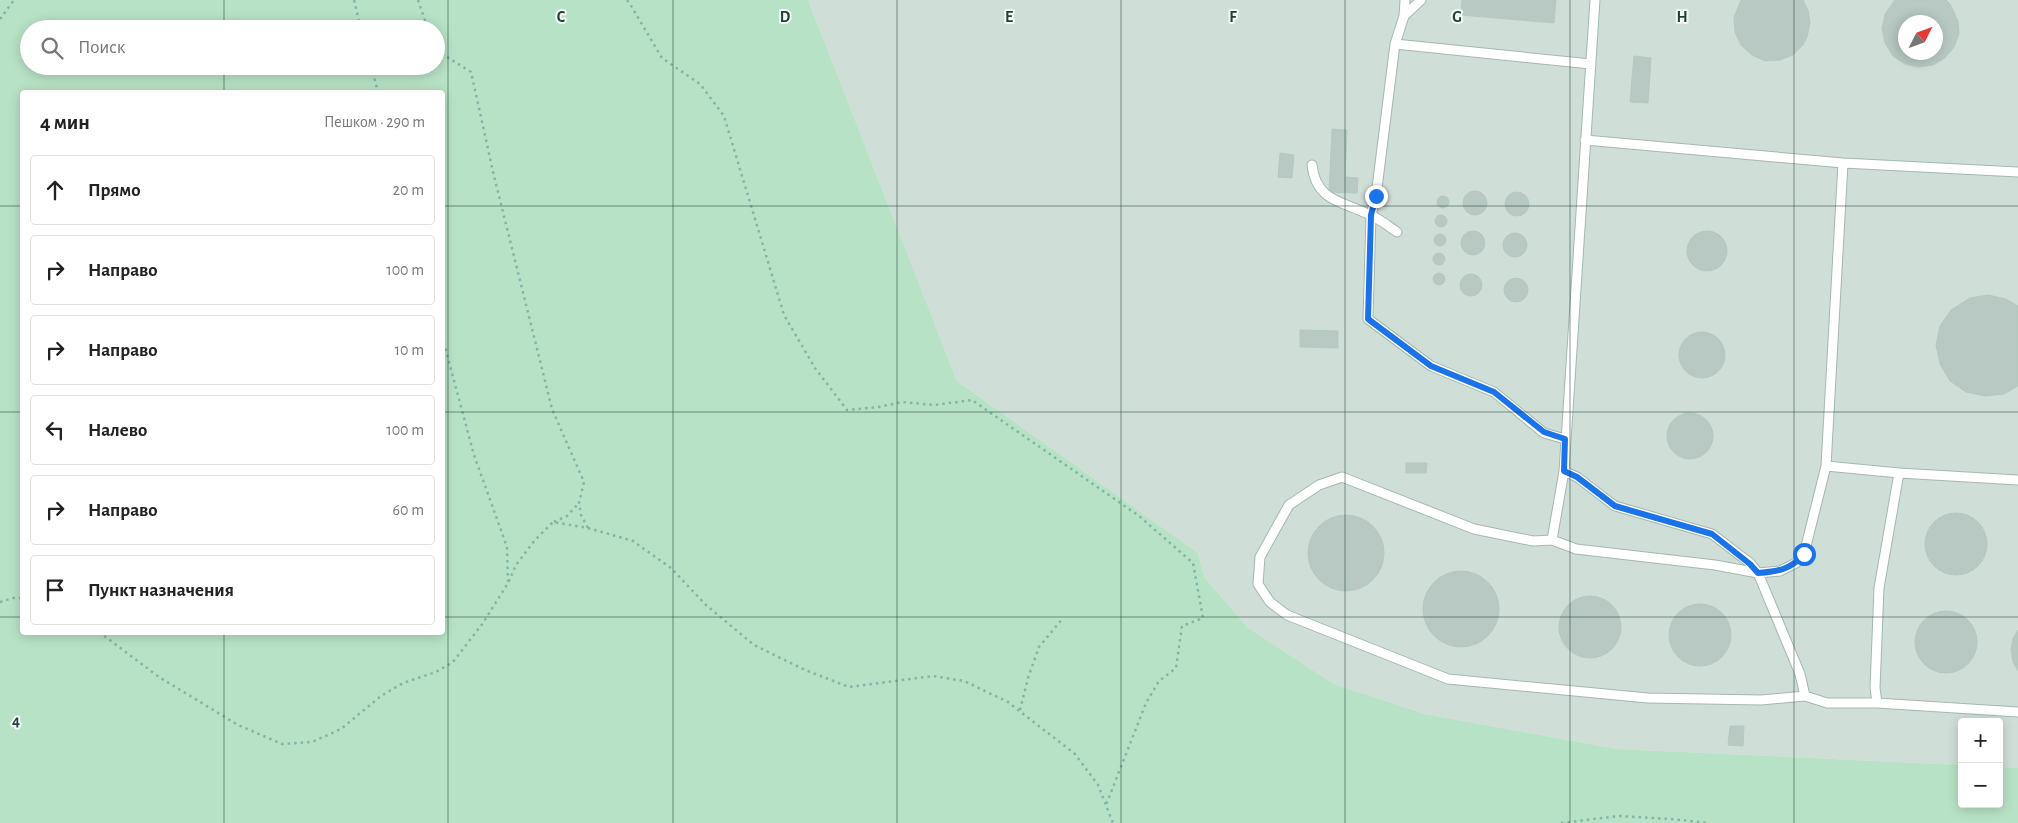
<!DOCTYPE html>
<html lang="ru">
<meta charset="utf-8">
<style>
:root{--surface:#fff;--page:#f2f2f2;--text:#222;--muted:#767676;--line:#e0e0e0}
body{margin:0;font-family:"Alegreya Sans",sans-serif;background:var(--page);color:var(--text)}
.controls{position:absolute;right:15px;bottom:15px;display:grid;overflow:hidden;border-radius:5px;box-shadow:0 2px 12px #0003}
.controls button{width:45px;height:45px;display:grid;place-items:center;padding:0;border:0;border-bottom:1px solid var(--line);background:var(--surface);color:var(--text);font:25px sans-serif}
.compass{position:absolute;left:1898px;top:15px;width:45px;height:45px;border-radius:50%;background:var(--surface);box-shadow:0 2px 12px #0003;rotate:48deg}
.stop{position:absolute;width:15px;height:15px;margin:-11px;border:4px solid #1a73e8;border-radius:50%;background:#fff}
.stop.end{background:#1a73e8;border-color:#fff;box-shadow:0 1px 5px #0008}
.list{margin:0;padding:0;list-style:none}
h2{display:flex;justify-content:space-between;align-items:center;height:65px;margin:0;padding:0 20px;font-size:21px}
h2 small{font-size:16px;font-weight:400;color:var(--muted)}
.list li{display:grid;grid-template-columns:32px 1fr auto;gap:15px;align-items:center;box-sizing:border-box;height:70px;margin:0 10px 10px;padding:0 10px;border:1px solid var(--line);border-radius:5px}
.list b{display:block;font-size:19px;white-space:nowrap}
.list em{font-size:16px;font-style:normal;color:var(--muted)}
.icon{flex:none;width:28px;height:28px;fill:none;stroke:currentColor;stroke-width:2;stroke-linecap:round;stroke-linejoin:round}
.map{position:relative;flex:none;width:2018px;height:823px;overflow:hidden}
.search{position:absolute;background:var(--surface);box-shadow:0 2px 12px #0003;left:20px;top:20px;width:425px;height:55px;display:flex;align-items:center;gap:12px;box-sizing:border-box;padding:0 18px;border-radius:28px;color:var(--muted);font-size:19px}
.panel{position:absolute;background:var(--surface);box-shadow:0 2px 12px #0003;left:20px;top:90px;width:425px;height:545px;border-radius:5px}
.map>svg:first-child{display:block}
.built{fill:#d0ded8;fill-rule:evenodd}
.green{fill:#b8e2c5;fill-rule:evenodd}
.building{fill:#b7c9c2;stroke:#b4c9c1;fill-rule:evenodd}
.lines{fill:none;stroke-linecap:round;stroke-linejoin:round}
.service-casing{stroke:#a4b7b1;stroke-width:11}
.path{stroke:#7fb6a6;stroke-width:2.5;stroke-dasharray:2.5 4;stroke-linecap:butt}
.service{stroke:#fff;stroke-width:9}
.route{stroke:#1a73e8;stroke-width:6}
.grid{fill:none;stroke:#20423a;stroke-width:1;stroke-opacity:0.55}
.grid-label{font-size:16px;text-anchor:middle;font-weight:bold;fill:#20423a;stroke:#f3faf7;stroke-width:4;stroke-linejoin:round;paint-order:stroke}
</style>
<div class="map">
<svg width="2018" height="823" viewBox="0 0 2018 823">
<rect width="100%" height="100%" fill="#e2eee9"/>
<path class="built" d="M808 0H2018V768L1999 767V722H1962V765L1617 749 1425 714 1334 684 1248 628 1204 577 1198 553 957 381ZM1906 22H1936V52H1906Z"/>
<path class="green" d="M0 0H808L957 381 1198 553 1204 577 1248 628 1334 684 1425 714 1617 749 1962 765V804H1999V767L2018 768V823H0ZM29 29H436V66H29ZM442 92V632H22V92Z"/>
<path class="building" d="M1462 0H1556L1554 23 1461 15Z
M1741 0H1803L1808 10 1810 23 1807 37 1803 45 1793 55 1780 60 1765 61 1752 55 1741 45 1735 32 1734 17Z
M1895 0H1946L1950 4 1958 21 1959 34 1954 47 1945 58 1933 65 1919 67 1905 64 1893 56 1885 43 1882 29 1885 14ZM1906 22H1936V52H1906Z
M1634 56 1651 58 1648 103 1630 102Z
M1332 129 1347 130 1345 177 1358 178 1357 193 1329 192Z
M1280 153 1294 155 1292 178 1278 177Z
M1463 203a12 12 0 1 1 24 0a12 12 0 1 1-24 0Z
M1505 204a12 12 0 1 1 24 0a12 12 0 1 1-24 0Z
M1437 202a6 6 0 1 1 12 0a6 6 0 1 1-12 0Z
M1435 221a6 6 0 1 1 12 0a6 6 0 1 1-12 0Z
M1461 243a12 12 0 1 1 24 0a12 12 0 1 1-24 0Z
M1687 251a20 20 0 1 1 40 0a20 20 0 1 1-40 0Z
M1503 245a12 12 0 1 1 24 0a12 12 0 1 1-24 0Z
M1434 240a6 6 0 1 1 12 0a6 6 0 1 1-12 0Z
M1433 259a6 6 0 1 1 12 0a6 6 0 1 1-12 0Z
M1433 279a6 6 0 1 1 12 0a6 6 0 1 1-12 0Z
M1460 285a11 11 0 1 1 22 0a11 11 0 1 1-22 0Z
M1504 290a12 12 0 1 1 24 0a12 12 0 1 1-24 0Z
M1988 295 2006 299 2018 306V386L2004 394 1985 396 1966 392 1950 381 1940 364 1936 345 1940 326 1951 310 1970 298Z
M1300 330 1338 331V348L1300 347Z
M1679 355a23 23 0 1 1 46 0a23 23 0 1 1-46 0Z
M1667 436a23 23 0 1 1 46 0a23 23 0 1 1-46 0Z
M1406 463H1427L1426 473H1406Z
M1925 544a31 31 0 1 1 62 0a31 31 0 1 1-62 0Z
M1308 553a38 38 0 1 1 76 0a38 38 0 1 1-76 0Z
M1423 609a38 38 0 1 1 76 0a38 38 0 1 1-76 0Z
M1559 627a31 31 0 1 1 62 0a31 31 0 1 1-62 0Z
M1669 635a31 31 0 1 1 62 0a31 31 0 1 1-62 0Z
M1915 642a31 31 0 1 1 62 0a31 31 0 1 1-62 0Z
M2018 630V671L2013 662 2011 650 2013 638Z
M1730 726H1744L1743 746 1728 745Z"/>
<g class="lines">
<g class="service-casing">
<path id="service" d="M1405 0 1404 16 1395 44 1376 196 1371 215 1368 319 1431 366 1494 392 1544 433 1565 439
M1404 16 1421 0
M1395 44 1591 64
M1585 140 1843 163 2018 172
M1843 163 1826 466 1804 554 1796 563 1780 571 1758 573 1715 565 1576 549 1552 540 1533 541 1474 529 1342 477 1319 485 1289 505 1260 557 1258 584 1270 602 1287 615 1448 679 1648 698 1761 700 1805 696 1827 703H1877L2018 712
M1312 165C1316 202 1343 201 1370 215 1380 219 1388 226 1397 232
M1826 466 1899 473 2018 480
M1564 471 1577 477 1615 506 1712 534 1750 563 1758 573 1800 674 1805 696
M1552 540 1564 471 1595 0
M1877 703 1875 688 1879 588 1899 473"/>
</g>
<path class="path" d="M354 0 361 29
M418 0 428 29
M627 0 630 4 662 58 700 84 724 116 784 315 815 368 847 410 879 407 902 402 934 405 972 400 1139 516 1193 563 1203 618 1182 626 1176 668 1159 681 1146 703 1106 805
M0 19 14 0
M436 50 471 72 494 176 552 409 584 482 579 503 581 515 588 528
M371 66 378 92
M442 336 474 455 507 547 508 582
M554 522 567 516 579 503
M0 602 13 598H22
M99 632 159 677 238 725 282 744 312 742 341 729 381 696 403 683 436 672 453 662 483 623 508 583 516 565 535 540 553 522 588 528 633 541 671 568 706 605 754 645 805 670 849 687 933 676 964 681 1008 702 1075 754 1098 785 1113 823
M1020 710 1028 678 1039 647 1063 618
M1561 823 1619 816 1671 819 1709 823"/>
<use href="#service" class="service"/>
</g>
<g class="lines">
<path class="route" d="M1376 196 1371 215 1368 319 1431 366 1494 392 1544 432 1565 439 1564 471 1577 477 1615 506 1712 534 1750 564 1758 573C1779 571 1790 570 1804 554"/>
</g>
<path class="grid" d="M224 0V29M448 0V823M673 0V823M897 0V823M1121 0V823M1345 0V823M1570 0V823M1794 0V823M224 66V92M0 206H22M442 206H2018M0 412H22M442 412H2018M0 617H22M442 617H2018M224 632V823"/>
<g class="grid-label">
<text x="561" y="22">C</text>
<text x="785" y="22">D</text>
<text x="1009" y="22">E</text>
<text x="1233" y="22">F</text>
<text x="1457" y="22">G</text>
<text x="1682" y="22">H</text>
<text x="16" y="726">4</text>
</g>
</svg>
<div class="controls">
<button>+</button>
<button>−</button>
</div>
<svg class="compass" viewBox="-18 -18 36 36"><path d="M0-13l5 13h-10z" fill="#e53935"/><path d="M0 13l5-13h-10z" fill="#767676"/></svg>
<div class="stop" style="left:1804px;top:554px"></div>
<div class="stop end" style="left:1376px;top:196px"></div>
<div class="search"><svg class="icon" aria-label="search" viewBox="0 0 24 24"><circle cx="10" cy="10" r="6"/><path d="M15 15l6 6"/></svg>Поиск</div>
<section class="panel">
<h2>4 мин<small>Пешком · 290 m</small></h2>
<ul class="list">
<li><svg class="icon" aria-label="ahead" viewBox="0 0 24 24"><path d="M12 20V5M6 11l6-6 6 6"/></svg><div><b>Прямо</b></div><em>20 m</em></li>
<li><svg class="icon" aria-label="right" viewBox="0 0 24 24"><path d="M7 20v-9h11M14 6l5 5-5 5"/></svg><div><b>Направо</b></div><em>100 m</em></li>
<li><svg class="icon" aria-label="right" viewBox="0 0 24 24"><path d="M7 20v-9h11M14 6l5 5-5 5"/></svg><div><b>Направо</b></div><em>10 m</em></li>
<li><svg class="icon" aria-label="left" viewBox="0 0 24 24"><path d="M17 20v-9H6M10 6l-5 5 5 5"/></svg><div><b>Налево</b></div><em>100 m</em></li>
<li><svg class="icon" aria-label="right" viewBox="0 0 24 24"><path d="M7 20v-9h11M14 6l5 5-5 5"/></svg><div><b>Направо</b></div><em>60 m</em></li>
<li><svg class="icon" aria-label="arrive" viewBox="0 0 24 24"><path d="M6 21V4h12l-3 4 3 4H6"/></svg><div><b>Пункт назначения</b></div></li>
</ul>
</section>
</div>
